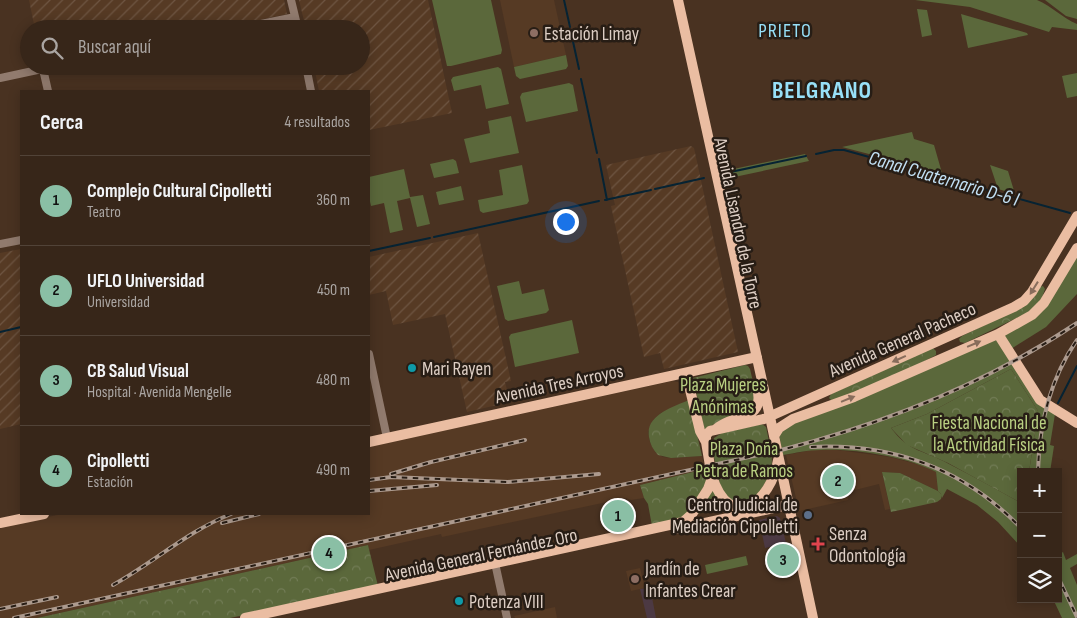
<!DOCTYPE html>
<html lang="es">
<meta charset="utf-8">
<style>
:root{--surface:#372619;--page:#423226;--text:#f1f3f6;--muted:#aaa5a2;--line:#514338;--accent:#8abfa5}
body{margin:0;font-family:"Sofia Sans Condensed",sans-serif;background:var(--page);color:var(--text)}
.controls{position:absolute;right:15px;bottom:15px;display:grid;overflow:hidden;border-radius:0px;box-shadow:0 2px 12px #0003}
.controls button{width:45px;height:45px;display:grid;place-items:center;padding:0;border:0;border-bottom:1px solid var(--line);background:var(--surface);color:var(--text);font:25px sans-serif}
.you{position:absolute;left:565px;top:221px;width:18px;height:18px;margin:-12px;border:4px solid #fff;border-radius:50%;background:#1a73e8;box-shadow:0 0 0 8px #1a73e833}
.badge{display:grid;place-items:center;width:32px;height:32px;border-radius:50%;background:var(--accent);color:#111;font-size:16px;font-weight:700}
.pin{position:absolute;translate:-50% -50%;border:2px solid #fff;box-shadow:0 1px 5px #0006}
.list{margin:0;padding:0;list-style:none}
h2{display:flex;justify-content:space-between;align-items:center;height:65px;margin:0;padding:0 20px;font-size:21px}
h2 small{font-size:16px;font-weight:400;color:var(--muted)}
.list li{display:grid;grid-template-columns:32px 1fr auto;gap:15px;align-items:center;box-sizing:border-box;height:90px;padding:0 20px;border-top:1px solid var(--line)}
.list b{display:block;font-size:19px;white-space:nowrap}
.list p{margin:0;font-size:16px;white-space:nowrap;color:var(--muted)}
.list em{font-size:16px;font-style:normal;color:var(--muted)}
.icon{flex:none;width:28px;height:28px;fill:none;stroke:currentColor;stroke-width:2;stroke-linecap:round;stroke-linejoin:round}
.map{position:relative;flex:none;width:1077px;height:618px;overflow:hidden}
.search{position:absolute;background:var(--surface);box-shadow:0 2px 12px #0003;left:20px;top:20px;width:350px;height:55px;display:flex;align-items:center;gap:12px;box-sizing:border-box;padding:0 18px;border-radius:28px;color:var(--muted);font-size:19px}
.panel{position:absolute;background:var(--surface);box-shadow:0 2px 12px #0003;left:20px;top:90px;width:350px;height:425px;border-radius:0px}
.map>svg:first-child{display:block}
.commercial{fill:#4c3943}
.industrial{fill:url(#industrial-furrows)}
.built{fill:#563a24}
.grass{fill:#5b683b}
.park{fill:url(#park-crowns)}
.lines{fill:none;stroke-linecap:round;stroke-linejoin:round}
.stream{stroke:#062333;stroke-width:2}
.minor{stroke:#917b6e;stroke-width:8}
.major{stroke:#eabda2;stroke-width:10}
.rail-casing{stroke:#ac9a8e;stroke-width:4}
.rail{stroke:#271d15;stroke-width:2;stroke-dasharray:5.5;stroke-linecap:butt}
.oneway{fill:#886d5c}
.education-dot{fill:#8d6e63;stroke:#271d15;stroke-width:2}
.culture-dot{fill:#0f9aa8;stroke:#271d15;stroke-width:2}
.service-dot{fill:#5c6f8a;stroke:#271d15;stroke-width:2}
.health-dot{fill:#e0444e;stroke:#271d15;stroke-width:2}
.labels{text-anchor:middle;stroke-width:5;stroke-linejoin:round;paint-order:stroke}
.poi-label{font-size:19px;fill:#ddcec4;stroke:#271d15;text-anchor:start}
.street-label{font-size:19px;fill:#ddcec4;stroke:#271d15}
.park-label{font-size:19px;fill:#b9d082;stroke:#271d15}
.neighbourhood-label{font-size:20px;letter-spacing:1px;fill:#97e0f8;stroke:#271d15}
.water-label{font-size:20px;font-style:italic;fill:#c2e0f4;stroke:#271d15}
.district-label{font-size:24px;font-weight:bold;letter-spacing:1px;fill:#97e0f8;stroke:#271d15}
</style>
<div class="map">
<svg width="1077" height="618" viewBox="0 0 1077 618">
<defs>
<pattern id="industrial-furrows" width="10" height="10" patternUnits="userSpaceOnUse" patternTransform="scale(1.25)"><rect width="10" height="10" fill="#563a24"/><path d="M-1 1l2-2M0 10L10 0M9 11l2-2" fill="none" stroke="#6e5542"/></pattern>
<pattern id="park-crowns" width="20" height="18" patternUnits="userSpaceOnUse" patternTransform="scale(1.25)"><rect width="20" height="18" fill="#5b683b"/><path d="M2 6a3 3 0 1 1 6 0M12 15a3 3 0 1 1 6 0" fill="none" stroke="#727c56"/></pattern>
</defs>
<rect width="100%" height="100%" fill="#493221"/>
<path class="commercial" d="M777 516 780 518 786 543 765 548 759 520Z
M650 587 656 618H647L640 589Z"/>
<path class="industrial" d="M29 0H284L287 14 216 29H35Z
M299 0H428L452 113 369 130V91H319L314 66H361V29H306Z
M691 146 694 148 738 352 664 369 660 353 644 357 611 206 615 205 606 165Z
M478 233 511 381 505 382 510 402 467 412 445 314 393 325 386 291 369 295V257Z
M21 249V424L0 429V253Z"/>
<path class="built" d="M500 0H554L566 55 514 67Z
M672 381 678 382 683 385 689 400 661 413 654 419 648 432 650 442 655 452 663 457 671 458 702 456 705 469 640 485 644 498 631 500 626 498 442 537 441 534 369 550 368 545 37 618H0V527L62 514H369V447Z
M830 449 890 457 924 466 936 472 938 491 900 473 882 472 890 509 885 510 879 484 847 492 848 500 799 511 786 455 812 450Z
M640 568 645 588 631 591 626 571Z
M555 607 557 618H515L514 616Z"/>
<path class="grass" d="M432 0H491L502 50 501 54 451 66H447Z
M915 0H1037C1052 6 1062 18 1077 24V30L1052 27 1049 32 970 7Z
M1045 0H1077V19L1066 16Z
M917 9 927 10 932 35 922 37Z
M961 14 1027 33 1028 35 968 48Z
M566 55 568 66 566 69 520 79 516 76 514 67Z
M498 67 501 69 509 104 486 109 481 85 454 91 451 80 453 77Z
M1077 73V96L1067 98 1062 76Z
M569 83 573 85 578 111 526 122 520 97 522 93Z
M511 116 519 153 470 163 464 139 490 133 488 121Z
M912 132 914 139 934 145 942 173 842 147Z
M805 154 809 161 725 179 724 171Z
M453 159 456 161 459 173 434 178 430 164Z
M522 165 529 201 527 204 483 213 480 211 478 200 503 195 499 170Z
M990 165 1008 171 1015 194 998 189Z
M404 169 410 197 423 195 430 224 417 227 410 198 397 201 403 230 390 233 384 203 371 206 369 197V177Z
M461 186 464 200 439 205 436 192Z
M1077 255V294L1046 327 1011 349 1004 335 1033 318Z
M519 281 522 294 544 289 549 310 546 313 508 321 505 319 497 286Z
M572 320 579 353 515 367 509 337 511 334Z
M996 339 1055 414 1050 445 1054 446 1050 472H1029L1038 411 1011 369 927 414 891 428C910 453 924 450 949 464 973 476 997 490 1021 503V547L998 522 977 505 947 489 942 498 941 494 938 491 936 472C908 457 853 448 821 450 808 450 795 453 783 455L779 434 790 425Z
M1063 552 1066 560 1077 554V564L1070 568 1077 585V618H1062L1053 599H1058V555Z
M746 556 748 565 707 574 705 565Z"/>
<path class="park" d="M1043 286 1045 289 1040 303 1035 309 965 343 960 342 959 339 962 336 1024 306 1040 287Z
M933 348 936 351V355L917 365 840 399 831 400 829 398 831 394Z
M745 365 748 366 750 369 756 395 755 404C750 408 744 413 739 416 727 423 714 419 705 432L693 378Z
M1011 369 1038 411 1029 472H1021V503L948 463 907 445 891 428 927 414Z
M689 400 702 456 671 458 658 455C653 450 650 444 649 437 645 415 673 407 689 400Z
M762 424 766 427C774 465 777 467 754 500L735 505 721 489 712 448 714 438 722 433Z
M705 469 707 481 687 516 652 526 648 504 644 498 640 485Z
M882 472 900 473 938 491 942 495 941 499 937 502 891 512Z
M713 487 728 507 697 514Z
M368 545 378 586 230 618H37Z"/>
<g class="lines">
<path class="stream" d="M564 0 570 27
M571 30V32
M572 37 579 69
M581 79 597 153
M816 154 834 150H844L1070 213
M599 159 607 200
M721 174 806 156
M655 189 704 178
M605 200 651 190
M434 237 599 201
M369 251 430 238
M0 332 21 327
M1058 403 1077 366"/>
<path class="minor" d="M291 0 298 29
M236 29 295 17
M306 66 311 91
M43 69 48 91
M0 78 56 66
M0 244 21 240
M369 354 387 438
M495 563 507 618"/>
<path class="major" d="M678 0 770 417 813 618
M998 334 1040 400 1077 423
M716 429C733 413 766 423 757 387
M774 436 779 428 793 419 854 397 998 334 1032 315 1044 303 1077 248
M369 442 757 357
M706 442V435L710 431 764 419 1014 307 1024 301 1032 292 1077 216
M712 476C730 533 771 503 778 460
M0 523 44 514
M677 529 788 505
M245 618 683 522 692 514 708 489 712 478 706 442 700 431 686 373"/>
<g class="rail-casing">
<path id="rail" d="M811 447C894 443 964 469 1021 528
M1038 472C1039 425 1050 379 1077 340
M391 474 431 462 525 440
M369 480 391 477 508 482 599 474
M369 491 437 485
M222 523 259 514
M1058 577 1077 617
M113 585C153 563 188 531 231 514
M0 609 57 597
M14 618 781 450C886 423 986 384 1077 323"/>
</g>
<use href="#rail" class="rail"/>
</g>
<defs><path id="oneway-solid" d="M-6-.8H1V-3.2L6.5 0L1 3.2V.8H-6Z" transform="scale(1.25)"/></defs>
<g class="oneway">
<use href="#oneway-solid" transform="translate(1034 288) rotate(122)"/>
<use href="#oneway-solid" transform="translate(974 344) rotate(-23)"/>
<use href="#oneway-solid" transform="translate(899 359) rotate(156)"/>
<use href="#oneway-solid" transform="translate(848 399) rotate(-22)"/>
</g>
<g class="education-dot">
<circle cx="534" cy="33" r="5"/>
<circle cx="635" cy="579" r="5"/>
</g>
<g class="culture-dot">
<circle cx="412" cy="368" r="5"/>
<circle cx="459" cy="601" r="5"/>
</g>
<circle class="service-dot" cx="808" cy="515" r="5"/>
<path class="health-dot" d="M815.5 536.5h5v5h5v5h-5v5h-5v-5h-5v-5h5z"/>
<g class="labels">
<g class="poi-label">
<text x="544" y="40">Estación Limay</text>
<text x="422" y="375">Mari Rayen</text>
<text x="798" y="511" text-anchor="end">Centro Judicial de<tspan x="798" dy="22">Mediación Cipolletti</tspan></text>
<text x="829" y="540">Senza<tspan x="829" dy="22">Odontología</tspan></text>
<text x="645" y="575">Jardín de<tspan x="645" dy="22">Infantes Crear</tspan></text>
<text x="469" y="608">Potenza VIII</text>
</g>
<g class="street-label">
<text transform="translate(739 223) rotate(78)" y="7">Avenida Lisandro de la Torre</text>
<text transform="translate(902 339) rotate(-24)" y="7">Avenida General Pacheco</text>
<text transform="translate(559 383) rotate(-12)" y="7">Avenida Tres Arroyos</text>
<text transform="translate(481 554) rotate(-12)" y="7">Avenida General Fernández Oro</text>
</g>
<g class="park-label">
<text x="723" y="391">Plaza Mujeres<tspan x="723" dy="22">Anónimas</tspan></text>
<text x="989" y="429">Fiesta Nacional de<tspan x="989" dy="22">la Actividad Física</tspan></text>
<text x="744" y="455">Plaza Doña<tspan x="744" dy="22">Petra de Ramos</tspan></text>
</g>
<g class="neighbourhood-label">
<text x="785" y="37">PRIETO</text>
</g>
<g class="water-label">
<text transform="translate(944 178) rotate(16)" y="7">Canal Cuaternario D-6 I</text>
</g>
<g class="district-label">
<text x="822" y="98">BELGRANO</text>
</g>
</g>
</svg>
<div class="controls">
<button>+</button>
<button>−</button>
<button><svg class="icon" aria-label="layers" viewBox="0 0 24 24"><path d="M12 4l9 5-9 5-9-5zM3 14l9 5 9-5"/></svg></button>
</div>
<div class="you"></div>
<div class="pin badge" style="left:618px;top:516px">1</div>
<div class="pin badge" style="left:838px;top:481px">2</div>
<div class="pin badge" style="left:783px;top:560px">3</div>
<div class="pin badge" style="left:329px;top:553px">4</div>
<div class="search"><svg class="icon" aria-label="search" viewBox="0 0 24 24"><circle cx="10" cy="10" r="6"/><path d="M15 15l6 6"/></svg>Buscar aquí</div>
<section class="panel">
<h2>Cerca<small>4 resultados</small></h2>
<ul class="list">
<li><span class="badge">1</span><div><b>Complejo Cultural Cipolletti</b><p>Teatro</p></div><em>360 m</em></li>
<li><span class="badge">2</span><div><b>UFLO Universidad</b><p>Universidad</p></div><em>450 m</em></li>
<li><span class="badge">3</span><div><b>CB Salud Visual</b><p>Hospital · Avenida Mengelle</p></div><em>480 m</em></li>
<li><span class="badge">4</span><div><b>Cipolletti</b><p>Estación</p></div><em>490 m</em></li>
</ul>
</section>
</div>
